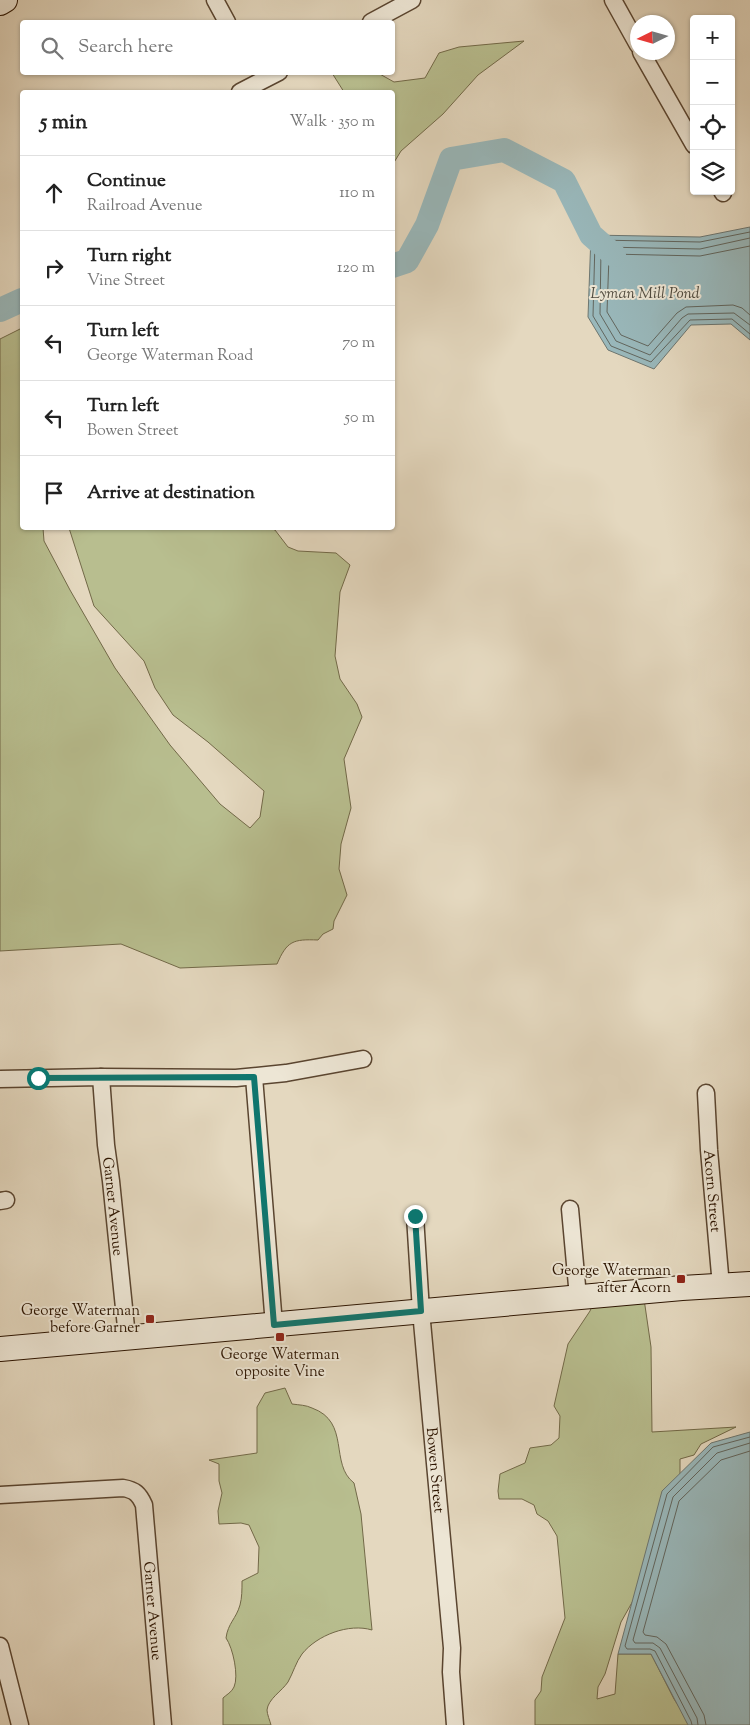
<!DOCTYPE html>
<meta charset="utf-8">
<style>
:root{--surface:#fff;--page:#f2f2f2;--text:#222;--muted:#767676;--line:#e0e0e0}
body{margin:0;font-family:"Sorts Mill Goudy",serif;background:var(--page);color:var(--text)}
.controls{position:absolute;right:15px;top:15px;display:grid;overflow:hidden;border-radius:5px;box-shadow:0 1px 4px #0004}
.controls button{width:45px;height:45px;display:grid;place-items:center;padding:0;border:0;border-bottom:1px solid var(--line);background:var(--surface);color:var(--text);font:25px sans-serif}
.compass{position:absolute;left:630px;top:15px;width:45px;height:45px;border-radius:50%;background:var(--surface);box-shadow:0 1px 4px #0004;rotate:265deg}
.stop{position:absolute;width:15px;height:15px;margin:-11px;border:4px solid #0f766e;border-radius:50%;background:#fff}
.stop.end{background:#0f766e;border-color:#fff;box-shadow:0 1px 5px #0008}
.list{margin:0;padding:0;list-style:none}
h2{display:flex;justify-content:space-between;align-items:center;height:65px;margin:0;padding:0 20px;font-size:21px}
h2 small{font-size:16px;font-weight:400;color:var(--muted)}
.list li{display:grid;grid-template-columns:32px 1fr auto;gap:15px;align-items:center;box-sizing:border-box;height:75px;padding:0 20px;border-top:1px solid var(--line)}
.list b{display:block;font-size:19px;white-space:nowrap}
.list p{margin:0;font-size:16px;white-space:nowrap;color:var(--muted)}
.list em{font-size:16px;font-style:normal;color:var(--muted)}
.icon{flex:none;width:28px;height:28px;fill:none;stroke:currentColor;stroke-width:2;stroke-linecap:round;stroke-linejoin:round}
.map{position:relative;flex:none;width:750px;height:1725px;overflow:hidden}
.search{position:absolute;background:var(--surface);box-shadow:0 1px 4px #0004;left:20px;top:20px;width:375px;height:55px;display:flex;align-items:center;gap:12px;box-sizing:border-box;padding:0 18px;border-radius:5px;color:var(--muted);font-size:19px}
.panel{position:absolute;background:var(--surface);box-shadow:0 1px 4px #0004;left:20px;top:90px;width:375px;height:440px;border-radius:5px}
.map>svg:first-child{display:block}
.green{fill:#b8be8f;stroke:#726948}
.water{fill:#99b8bb;stroke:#6d7670}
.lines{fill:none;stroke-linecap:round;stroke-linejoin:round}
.shore{stroke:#62665e;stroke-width:1}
.river{stroke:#99b8bb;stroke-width:24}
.street-casing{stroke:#5a4530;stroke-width:19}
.secondary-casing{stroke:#2c1400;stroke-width:26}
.street{stroke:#ede6d5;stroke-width:16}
.secondary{stroke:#ede6d5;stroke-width:24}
.route{stroke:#0f766e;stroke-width:6}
.poi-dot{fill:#8f2418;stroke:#ede6d5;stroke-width:2}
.labels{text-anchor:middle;stroke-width:4;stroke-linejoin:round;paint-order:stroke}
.street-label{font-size:15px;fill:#2c1400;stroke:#ede6d5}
.poi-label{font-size:15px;fill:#2c1400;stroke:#ede6d5;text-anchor:end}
.water-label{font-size:16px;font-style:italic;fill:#524d41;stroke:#ede6d5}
</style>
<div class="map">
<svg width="750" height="1725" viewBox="0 0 750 1725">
<rect width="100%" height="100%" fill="#e4d8bf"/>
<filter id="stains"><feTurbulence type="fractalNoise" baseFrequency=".004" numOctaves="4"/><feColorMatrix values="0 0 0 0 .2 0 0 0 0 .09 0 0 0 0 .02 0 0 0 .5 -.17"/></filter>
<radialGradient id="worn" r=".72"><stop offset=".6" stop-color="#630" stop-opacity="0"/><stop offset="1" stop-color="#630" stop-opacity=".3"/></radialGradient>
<path class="green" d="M524 41 478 75 443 114 401 151 393 164 392 92H344L332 73H378L394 82 425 78 439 53 459 47Z
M22 328V528H43L44 541 70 590 115 668 170 745 220 804 250 828 260 817 264 791 208 742 173 715 155 688 144 661 94 606 69 528H269L275 530 288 547 298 551 336 553 350 565 340 592 335 656 340 679 357 704 362 717 344 759 351 808 341 844 339 869 347 895 334 921 333 929 323 934 318 940C293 939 287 941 277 964L180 968 121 944 0 951V339Z
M643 1292 651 1347 652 1432 736 1427 701 1444 694 1455 680 1459V1487L643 1583 621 1622 605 1674 598 1687 597 1699 615 1694 618 1654H651L674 1699 691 1725H535V1700L541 1691 542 1677 565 1618 557 1536 548 1521 537 1514 534 1505 522 1499H499L498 1491 500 1474 525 1463 530 1448 551 1445 559 1438 560 1416 554 1406 568 1344 590 1311 596 1297Z
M285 1388 292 1404C299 1405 306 1405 312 1408 351 1422 329 1464 354 1483L361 1514 372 1630C349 1623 317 1635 302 1654 296 1662 293 1673 288 1682 282 1691 268 1699 267 1710 267 1714 270 1721 271 1725H223V1698C226 1695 232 1692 234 1687 239 1676 233 1648 226 1638 228 1623 236 1619 240 1605 242 1598 242 1589 242 1581L258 1573 259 1547 249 1525 241 1523 219 1524 218 1511 222 1493 219 1481V1464L209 1460 257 1453V1407L265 1393Z"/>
<path class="water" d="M750 227V340L731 324 691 325 654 369 608 350 588 317 591 235 700 237Z
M750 1432V1725H688L651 1654H618L662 1491 711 1443Z"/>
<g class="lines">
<path class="shore" d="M750 232 700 242 597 240 595 242 593 316 611 346 651 362 690 320 732 319 750 334
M750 238 700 249 603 247 601 249 600 314 616 341 650 355 682 318 688 314 734 313 750 325
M750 246 700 256 610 254 609 256 607 312 621 335 648 346 677 313 686 307 733 305 742 308 750 315
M692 1725 691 1721 655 1651 650 1649H627L625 1646 667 1494 713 1447 750 1437
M698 1725 697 1718 660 1648 653 1643H635L633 1640 673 1497 717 1453 750 1443
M706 1725 704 1715 666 1644 657 1637 645 1635 643 1632 679 1501 721 1460 750 1451"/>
<path class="river" d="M392 266 407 261 427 225 451 159 504 150 564 181 591 235 614 255
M0 310 22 300"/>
<g class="street-casing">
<g id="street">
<path d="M215 0 227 22"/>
<path d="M613 0 638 45"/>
<path d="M371 22 412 0"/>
<path d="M641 52 694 145"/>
<path d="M240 92 279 72"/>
<path d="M722 191 723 193"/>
<path id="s1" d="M101 1077 106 1145 111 1181 127 1337"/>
<path d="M254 1077 274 1325"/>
<path d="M0 1079 101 1077 236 1078 286 1073 363 1059"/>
<path id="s2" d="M706 1093 709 1150 721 1286"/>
<path d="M0 1201 6 1200"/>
<path d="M570 1209 578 1297"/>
<path id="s3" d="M415 1216 421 1311 452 1648 451 1672 455 1725"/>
<path id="s4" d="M0 1495 123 1488C135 1490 139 1494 144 1505L163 1725"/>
<path d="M0 1646 20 1725"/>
</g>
</g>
<g class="secondary-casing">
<path id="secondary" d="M0 3 5 0
M0 1349 682 1288 750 1284"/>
</g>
<use href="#street" class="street"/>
<use href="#secondary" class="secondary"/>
</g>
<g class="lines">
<path class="route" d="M38 1078 254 1077 274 1325 421 1311 415 1216"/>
</g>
<g class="poi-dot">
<rect x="676" y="1274" width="10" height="10" rx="2.5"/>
<rect x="145" y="1314" width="10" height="10" rx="2.5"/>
<rect x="275" y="1332" width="10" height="10" rx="2.5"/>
</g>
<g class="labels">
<g class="street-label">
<text dy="5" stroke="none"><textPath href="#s2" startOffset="98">Acorn Street</textPath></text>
<text dy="5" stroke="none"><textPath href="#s1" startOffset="130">Garner Avenue</textPath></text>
<text dy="5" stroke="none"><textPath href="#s3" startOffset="255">Bowen Street</textPath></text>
<text dy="5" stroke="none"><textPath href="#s4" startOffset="258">Garner Avenue</textPath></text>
</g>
<g class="poi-label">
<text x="671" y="1275">George Waterman<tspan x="671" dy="17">after Acorn</tspan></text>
<text x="140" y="1315">George Waterman<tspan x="140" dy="17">before Garner</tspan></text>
<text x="280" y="1359" text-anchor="middle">George Waterman<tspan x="280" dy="17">opposite Vine</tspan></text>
</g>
<g class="water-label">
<text x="645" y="298">Lyman Mill Pond</text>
</g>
</g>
<rect width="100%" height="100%" filter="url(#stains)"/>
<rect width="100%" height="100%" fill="url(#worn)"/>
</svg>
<div class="controls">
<button>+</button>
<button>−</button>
<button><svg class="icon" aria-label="locate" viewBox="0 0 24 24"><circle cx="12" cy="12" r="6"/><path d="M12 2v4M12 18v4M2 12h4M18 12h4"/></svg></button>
<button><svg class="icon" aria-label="layers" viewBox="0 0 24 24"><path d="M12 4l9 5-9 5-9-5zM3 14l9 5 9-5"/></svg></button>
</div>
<svg class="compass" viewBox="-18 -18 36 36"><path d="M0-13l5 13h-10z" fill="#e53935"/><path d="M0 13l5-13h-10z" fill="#767676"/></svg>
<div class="stop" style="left:38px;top:1078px"></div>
<div class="stop end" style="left:415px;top:1216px"></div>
<div class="search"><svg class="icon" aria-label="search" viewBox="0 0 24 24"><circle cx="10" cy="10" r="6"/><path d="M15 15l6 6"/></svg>Search here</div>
<section class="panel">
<h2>5 min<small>Walk · 350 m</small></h2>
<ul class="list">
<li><svg class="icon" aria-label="ahead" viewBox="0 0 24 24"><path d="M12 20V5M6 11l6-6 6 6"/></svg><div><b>Continue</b><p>Railroad Avenue</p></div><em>110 m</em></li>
<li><svg class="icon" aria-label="right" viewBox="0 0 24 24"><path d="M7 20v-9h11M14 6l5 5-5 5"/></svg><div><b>Turn right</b><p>Vine Street</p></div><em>120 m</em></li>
<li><svg class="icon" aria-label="left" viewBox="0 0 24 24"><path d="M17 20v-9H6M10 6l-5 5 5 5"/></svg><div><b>Turn left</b><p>George Waterman Road</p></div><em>70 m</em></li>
<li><svg class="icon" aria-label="left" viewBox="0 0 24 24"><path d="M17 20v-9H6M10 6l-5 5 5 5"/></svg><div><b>Turn left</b><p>Bowen Street</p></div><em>50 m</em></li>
<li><svg class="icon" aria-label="arrive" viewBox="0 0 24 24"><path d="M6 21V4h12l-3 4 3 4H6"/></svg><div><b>Arrive at destination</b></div></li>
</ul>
</section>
</div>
